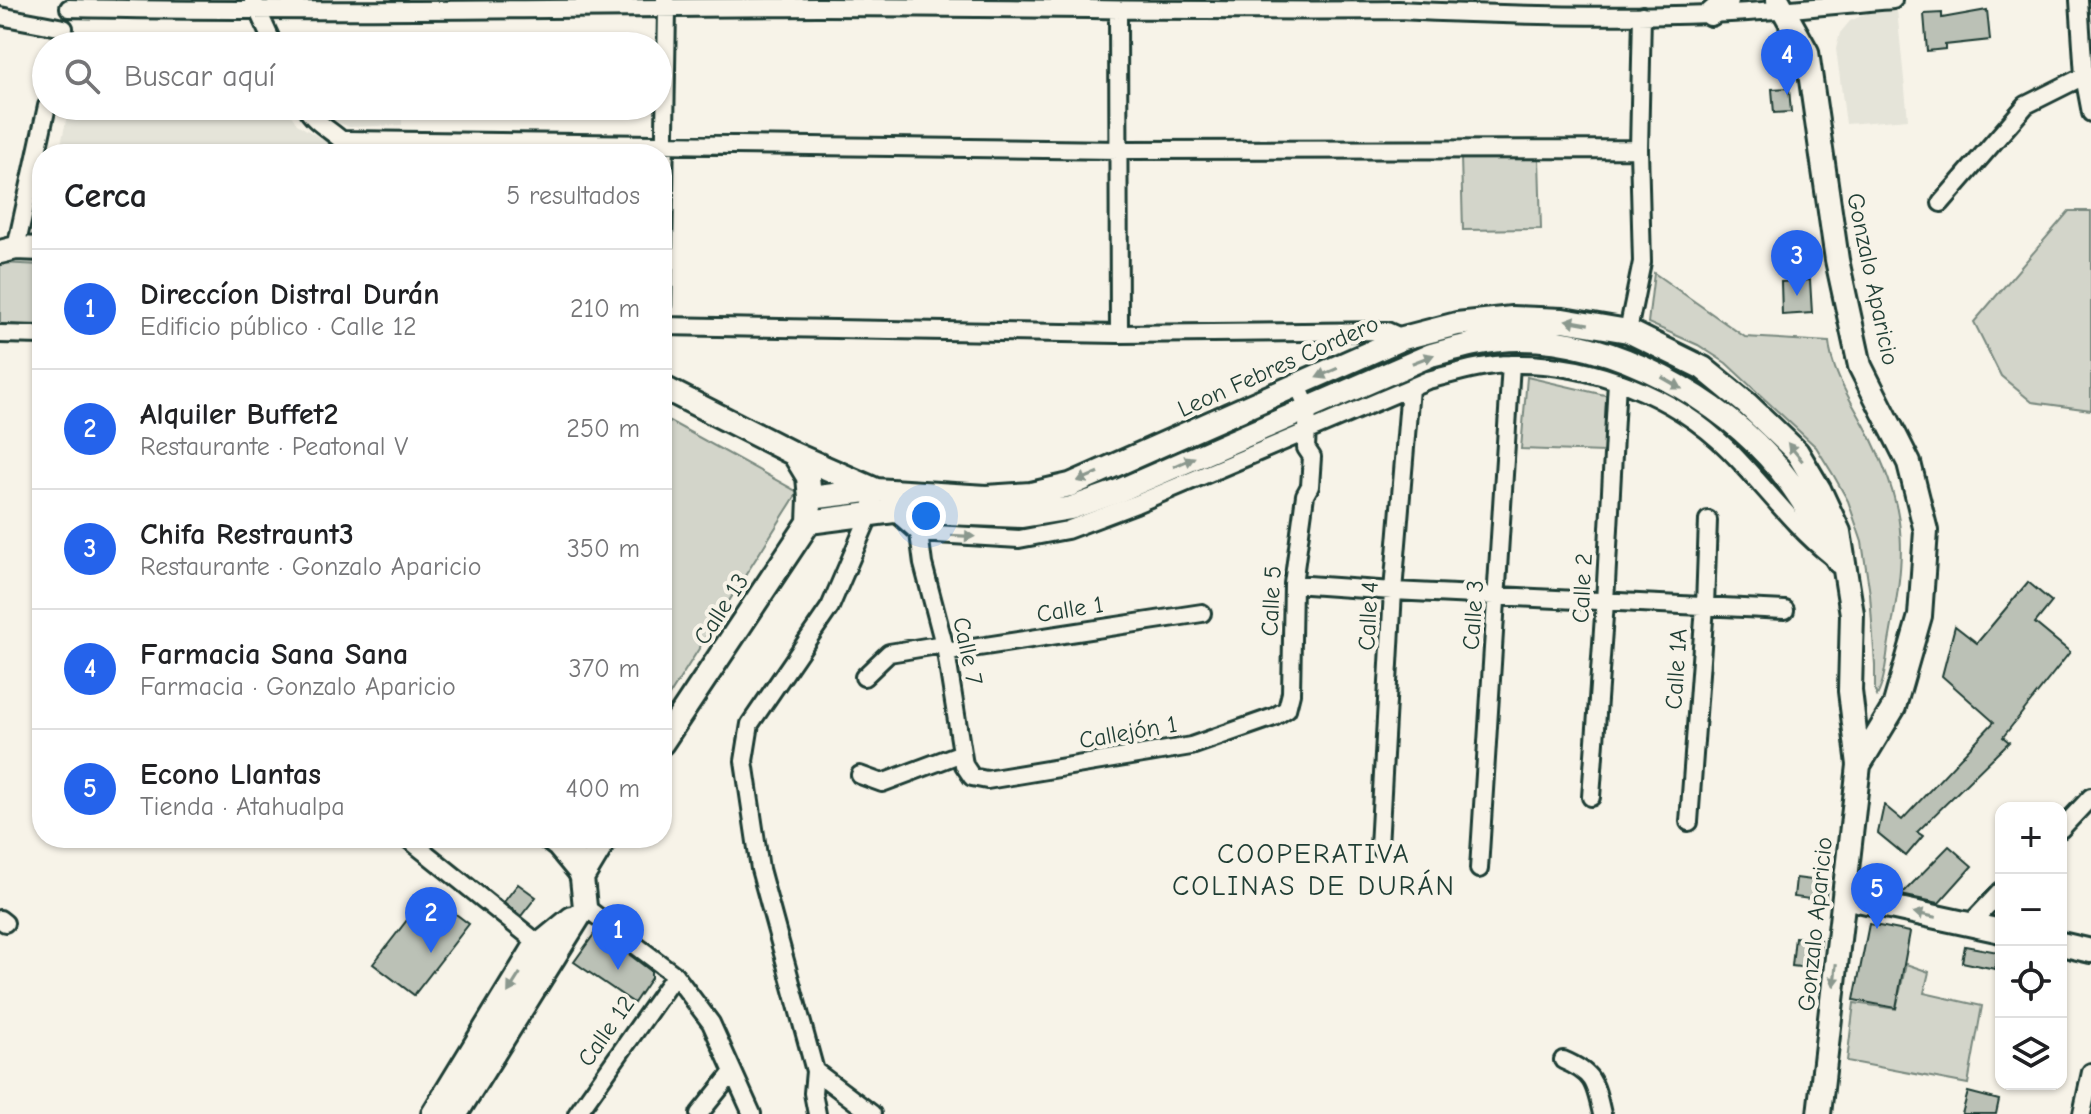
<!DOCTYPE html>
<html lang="es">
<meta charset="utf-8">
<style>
:root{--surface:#fff;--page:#f2f2f2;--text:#202124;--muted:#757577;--line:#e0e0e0;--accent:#2563eb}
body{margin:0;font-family:"Comic Neue",sans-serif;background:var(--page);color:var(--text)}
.controls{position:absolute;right:24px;bottom:24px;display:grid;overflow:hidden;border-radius:16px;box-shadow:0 2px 6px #0004}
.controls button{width:72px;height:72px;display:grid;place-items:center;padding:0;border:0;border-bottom:2px solid var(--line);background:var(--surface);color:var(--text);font:40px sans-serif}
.you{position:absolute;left:926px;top:516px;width:28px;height:28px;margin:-20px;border:6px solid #fff;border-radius:50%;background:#1a73e8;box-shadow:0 0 0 12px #1a73e833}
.badge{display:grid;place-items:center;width:52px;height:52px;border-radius:50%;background:var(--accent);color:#fff;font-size:26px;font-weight:700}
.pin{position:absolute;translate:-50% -66px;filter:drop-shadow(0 2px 4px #0008)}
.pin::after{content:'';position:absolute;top:42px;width:28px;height:24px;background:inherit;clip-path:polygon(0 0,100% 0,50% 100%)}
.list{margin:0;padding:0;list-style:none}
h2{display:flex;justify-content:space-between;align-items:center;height:104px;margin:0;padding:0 32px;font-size:34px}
h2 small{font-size:26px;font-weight:400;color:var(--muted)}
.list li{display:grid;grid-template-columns:52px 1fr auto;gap:24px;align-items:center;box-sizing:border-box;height:120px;padding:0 32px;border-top:2px solid var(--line)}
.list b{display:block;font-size:30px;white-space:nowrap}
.list p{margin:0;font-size:26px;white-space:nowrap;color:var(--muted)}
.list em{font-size:26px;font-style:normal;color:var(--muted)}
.icon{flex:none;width:44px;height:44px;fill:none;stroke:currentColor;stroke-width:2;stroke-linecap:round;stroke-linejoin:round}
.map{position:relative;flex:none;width:2091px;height:1114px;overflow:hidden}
.search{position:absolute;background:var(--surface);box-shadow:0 2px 6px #0004;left:32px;top:32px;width:640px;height:88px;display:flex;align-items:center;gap:20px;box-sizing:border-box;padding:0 28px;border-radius:44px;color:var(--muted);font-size:30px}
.panel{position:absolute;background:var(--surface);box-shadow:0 2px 6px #0004;left:32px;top:144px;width:640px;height:704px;border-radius:32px}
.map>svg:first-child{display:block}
.built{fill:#e5e4d9}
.green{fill:#d3d5ca;stroke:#79897f;stroke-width:2}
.building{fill:#bbc1b6;stroke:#1f3d34;stroke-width:2}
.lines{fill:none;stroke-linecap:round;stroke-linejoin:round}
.street-casing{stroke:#1f3d34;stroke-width:22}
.secondary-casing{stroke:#1f3d34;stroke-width:28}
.street{stroke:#f7f3e8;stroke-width:16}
.secondary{stroke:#f7f3e8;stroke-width:22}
.oneway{fill:#8b988e}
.labels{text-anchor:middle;stroke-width:8;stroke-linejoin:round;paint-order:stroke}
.street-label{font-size:24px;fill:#1f3d34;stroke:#f7f3e8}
.quarter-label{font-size:28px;letter-spacing:2px;fill:#1f3d34;stroke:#f7f3e8}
</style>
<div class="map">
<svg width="2091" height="1114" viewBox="0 0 2091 1114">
<rect width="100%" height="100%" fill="#f7f3e8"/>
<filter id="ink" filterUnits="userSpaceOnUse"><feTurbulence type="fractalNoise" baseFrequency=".0125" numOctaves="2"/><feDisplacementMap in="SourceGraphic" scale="16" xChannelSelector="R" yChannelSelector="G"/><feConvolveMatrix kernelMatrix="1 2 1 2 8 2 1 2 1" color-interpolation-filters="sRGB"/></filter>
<g filter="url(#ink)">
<path class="built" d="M1897 10 1908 119 1846 124 1836 49 1840 33 1850 21 1868 13Z
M244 38 249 46H81L82 43Z
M289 39H401V46H291Z
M69 106H285L297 124 335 147 339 154H59Z
M321 106H402V125L349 127 331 119Z"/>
<path class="green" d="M1461 157 1539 158 1541 229 1463 230Z
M2069 211H2091V410L2032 402 2001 376 1974 322Z
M0 263 42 265V326L0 324Z
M1654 273 1745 337 1829 342C1832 377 1856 407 1871 438 1910 519 1905 556 1889 642 1886 659 1885 681 1877 696L1875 691V665L1870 594 1862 542 1848 501 1834 476 1816 447 1726 363 1698 345 1648 323Z
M1527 377 1609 396 1604 452 1521 449Z
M662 417 798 492 662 707Z
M1906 964 1929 972 1924 993 1982 1006 1968 1084 1847 1061 1854 1003 1896 1009Z"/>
<path class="building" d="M1987 10 1990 40 1945 45V49L1927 51 1924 14 1942 13V18Z
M1789 88 1791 112 1774 113 1772 89Z
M1810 280 1812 313 1782 315 1781 282Z
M2028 582 2052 602 2035 623 2070 652 2003 737 2009 742 1917 832 1923 836 1906 856 1878 833 1884 805 1902 820 1994 722 1942 676 1955 626 1977 643Z
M1949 846 1972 866 1939 903 1901 895Z
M1796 878 1828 882 1825 901 1794 897Z
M518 884 536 897 521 916 504 902Z
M428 893 469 924 414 995 373 964Z
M1869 924 1910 932 1896 1008 1854 1000Z
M597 930 651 971V978L634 1003 574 962Z
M1795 937 1821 940 1818 969 1792 966Z
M1965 946 1998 952 1995 969 1962 962Z
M1968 1092 1999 1100 1996 1114H1962Z"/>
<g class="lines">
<g class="street-casing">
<path id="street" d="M253 0 274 46
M2079 0 2084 76 2091 113
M69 8C318 13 567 8 817 7 1010 7 1204 12 1398 10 1501 15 1606 18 1710 14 1771 12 1832 5 1893 0
M1118 11 1119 334
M0 16 64 28
M305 106C316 127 341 133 353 154
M345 140 1120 150 1639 149
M1941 203 2026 105 2084 76 2091 75
M16 248 47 106
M662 313 667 9 665 0
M662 326 1119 334 1387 331 1403 338
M1628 331 1642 262 1639 149 1642 15
M0 334 42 335
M894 511 919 533 1019 539 1067 530 1136 504 1428 380C1456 373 1483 364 1512 364 1590 362 1674 395 1729 450 1764 485 1792 525 1831 556
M919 533 923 564 946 652 964 765 972 777 987 780 1191 746 1274 717 1287 709 1291 693 1293 584 1305 495 1310 486 1312 457 1306 448 1308 408 1298 386
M1293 584 1393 591 1785 610
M946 652 1202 613
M864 677 889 653 944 644
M860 775 882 783 962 753
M1591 797 1605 602 1617 381
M1689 822 1705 606 1708 520
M2061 829 2091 797
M407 838 539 944
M543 838 556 848 575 871
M1379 847 1393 591 1410 388
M1479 869 1511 364
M585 907 675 975 711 1023 752 1114
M0 919 5 923
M1969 925 2001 891
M1563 1060C1594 1073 1595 1083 1602 1114
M815 1071 872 1114
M577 1114 675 975
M699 1114 733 1072
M817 1114 813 1093 815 1071 760 869 744 761 750 724 830 607 870 514 875 490
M2082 1114 2091 1072"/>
</g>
<g class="secondary-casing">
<path id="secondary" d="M1778 0 1807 52 1837 260 1860 366 1909 463 1926 531 1920 616 1894 707 1859 765 1819 1114
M1711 14 1727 0
M0 252 16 248 42 249
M662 387 794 454 808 477 810 498 809 522 662 743
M794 454 874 489
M810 498 875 490 986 497 1031 494 1070 485 1403 338 1457 324 1512 318 1563 320 1628 331 1703 368 1747 404 1797 452 1819 489 1839 532 1852 614 1850 691 1859 765
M809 522 894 511 1022 516 1071 508 1116 492 1431 355C1460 347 1489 339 1520 339 1614 339 1721 398 1780 470 1803 498 1820 531 1839 562
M582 878 606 838
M1844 897 2001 931
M2061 944 2091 951
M433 1114 533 950 572 918
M456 1114 585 907 582 878 567 838"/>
</g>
<use href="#street" class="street"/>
<use href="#secondary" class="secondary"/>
</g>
<defs><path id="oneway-solid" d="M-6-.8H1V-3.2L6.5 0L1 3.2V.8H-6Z" transform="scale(2)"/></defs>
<g class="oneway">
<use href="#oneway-solid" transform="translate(1577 322) rotate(-170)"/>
<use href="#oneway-solid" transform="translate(1423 359) rotate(-21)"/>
<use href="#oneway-solid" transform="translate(1327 373) rotate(156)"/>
<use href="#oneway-solid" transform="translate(1672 383) rotate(30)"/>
<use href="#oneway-solid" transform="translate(1795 452) rotate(-129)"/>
<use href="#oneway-solid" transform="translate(1184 462) rotate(-24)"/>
<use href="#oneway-solid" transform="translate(1088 477) rotate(157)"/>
<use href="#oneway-solid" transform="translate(963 536) rotate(3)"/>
<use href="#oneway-solid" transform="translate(1925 915) rotate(-168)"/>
<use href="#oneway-solid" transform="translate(1835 975) rotate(96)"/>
<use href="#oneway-solid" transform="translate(514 983) rotate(122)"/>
</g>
</g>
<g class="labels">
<g class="street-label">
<text transform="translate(1873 279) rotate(78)" y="8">Gonzalo Aparicio</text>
<text transform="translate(1278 366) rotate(-24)" y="8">Leon Febres Cordero</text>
<text transform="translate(1582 588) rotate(-87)" y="8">Calle 2</text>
<text transform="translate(1271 601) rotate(-87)" y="8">Calle 5</text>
<text transform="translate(721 609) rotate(-57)" y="8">Calle 13</text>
<text transform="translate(1070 609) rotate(-9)" y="8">Calle 1</text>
<text transform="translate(1473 615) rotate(-86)" y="8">Calle 3</text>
<text transform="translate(1368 616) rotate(-87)" y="8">Calle 4</text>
<text transform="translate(968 651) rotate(78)" y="8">Calle 7</text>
<text transform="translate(1676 669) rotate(-86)" y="8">Calle 1A</text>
<text transform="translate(1128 732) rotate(-10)" y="8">Callejón 1</text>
<text transform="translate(1815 924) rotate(-84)" y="8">Gonzalo Aparicio</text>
<text transform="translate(606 1031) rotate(-55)" y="8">Calle 12</text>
</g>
<g class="quarter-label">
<text x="1314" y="863">COOPERATIVA<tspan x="1314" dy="32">COLINAS DE DURÁN</tspan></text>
</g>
</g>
</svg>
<div class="controls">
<button>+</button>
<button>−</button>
<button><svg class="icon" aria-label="locate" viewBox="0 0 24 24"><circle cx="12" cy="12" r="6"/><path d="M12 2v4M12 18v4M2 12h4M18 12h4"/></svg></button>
<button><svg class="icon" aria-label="layers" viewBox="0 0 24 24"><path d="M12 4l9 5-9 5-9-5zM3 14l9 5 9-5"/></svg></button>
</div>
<div class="you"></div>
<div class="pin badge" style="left:618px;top:970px">1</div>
<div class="pin badge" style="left:431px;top:953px">2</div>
<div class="pin badge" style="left:1797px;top:296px">3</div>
<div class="pin badge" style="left:1787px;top:95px">4</div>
<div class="pin badge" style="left:1877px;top:929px">5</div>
<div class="search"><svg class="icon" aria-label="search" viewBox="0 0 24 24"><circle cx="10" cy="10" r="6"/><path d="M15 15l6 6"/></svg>Buscar aquí</div>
<section class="panel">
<h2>Cerca<small>5 resultados</small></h2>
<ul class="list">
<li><span class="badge">1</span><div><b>Direccíon Distral Durán</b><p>Edificio público · Calle 12</p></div><em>210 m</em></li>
<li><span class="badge">2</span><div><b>Alquiler Buffet2</b><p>Restaurante · Peatonal V</p></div><em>250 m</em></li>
<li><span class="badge">3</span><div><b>Chifa Restraunt3</b><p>Restaurante · Gonzalo Aparicio</p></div><em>350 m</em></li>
<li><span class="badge">4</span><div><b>Farmacia Sana Sana</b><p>Farmacia · Gonzalo Aparicio</p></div><em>370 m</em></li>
<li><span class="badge">5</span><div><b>Econo Llantas</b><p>Tienda · Atahualpa</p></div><em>400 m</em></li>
</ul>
</section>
</div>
